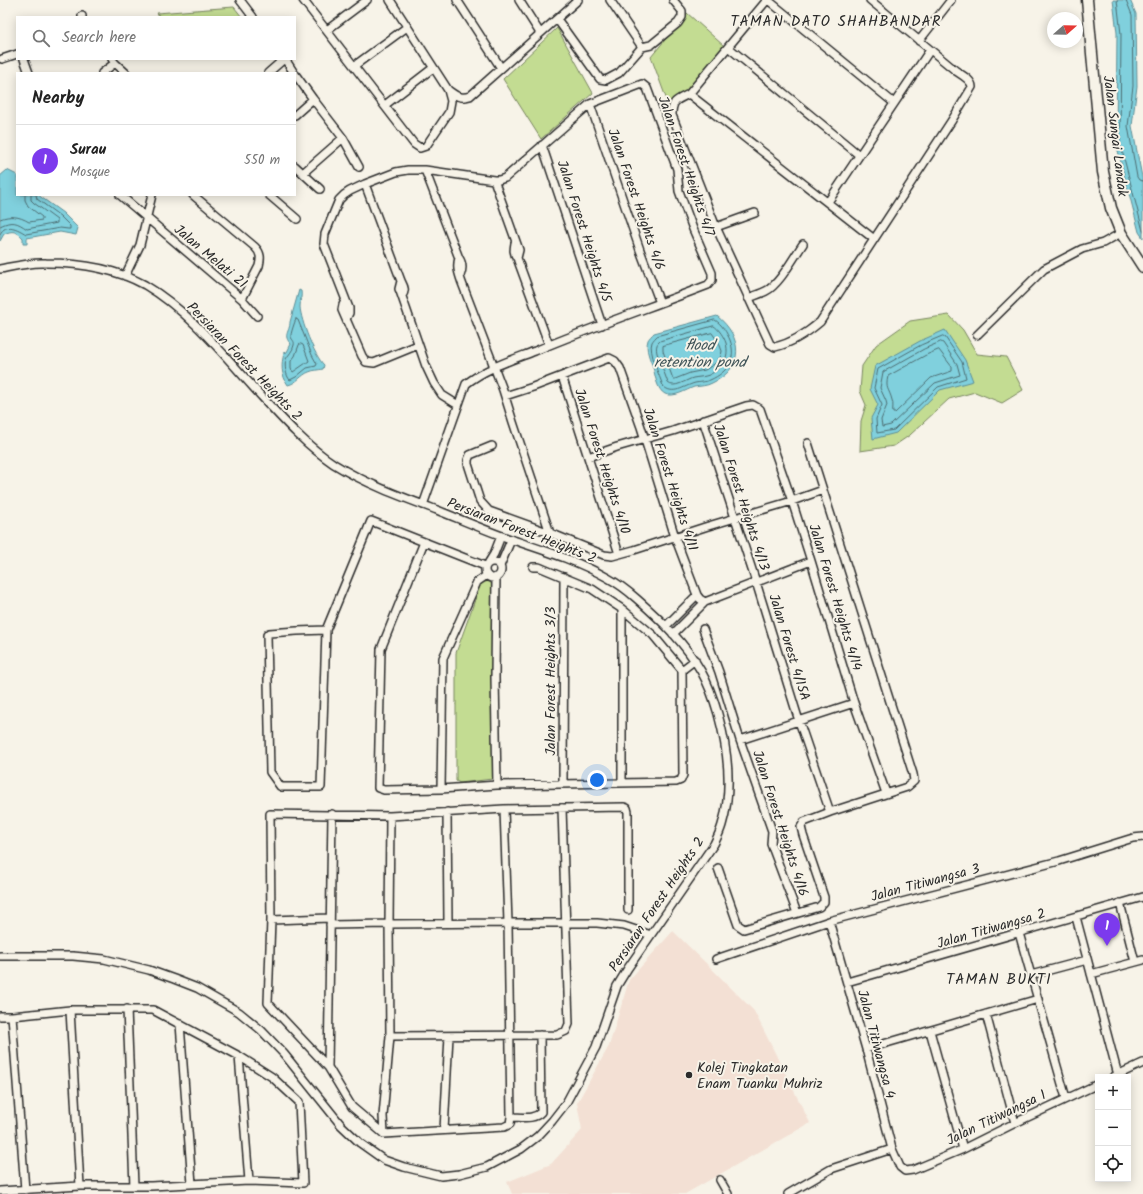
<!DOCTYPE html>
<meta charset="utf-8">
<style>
:root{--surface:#fff;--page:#f2f2f2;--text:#222;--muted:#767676;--line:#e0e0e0;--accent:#7c3aed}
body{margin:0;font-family:Kalam,sans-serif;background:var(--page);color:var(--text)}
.controls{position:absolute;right:12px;bottom:12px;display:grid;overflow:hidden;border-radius:0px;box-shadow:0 2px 10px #0003}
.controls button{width:36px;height:36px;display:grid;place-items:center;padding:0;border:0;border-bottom:1px solid var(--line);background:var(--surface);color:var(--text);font:20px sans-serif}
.compass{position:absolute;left:1047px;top:12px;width:36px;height:36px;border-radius:50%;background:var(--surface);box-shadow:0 2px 10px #0003;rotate:70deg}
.you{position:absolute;left:597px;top:780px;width:14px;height:14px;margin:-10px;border:3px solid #fff;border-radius:50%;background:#1a73e8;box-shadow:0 0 0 6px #1a73e833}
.badge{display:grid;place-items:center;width:26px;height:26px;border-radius:50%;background:var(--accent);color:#fff;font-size:13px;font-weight:700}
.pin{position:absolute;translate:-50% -33px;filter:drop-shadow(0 1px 2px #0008)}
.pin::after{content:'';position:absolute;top:21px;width:14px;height:12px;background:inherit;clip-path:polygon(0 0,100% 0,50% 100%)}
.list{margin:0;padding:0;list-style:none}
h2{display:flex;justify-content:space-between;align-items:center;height:52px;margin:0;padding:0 16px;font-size:17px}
h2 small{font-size:13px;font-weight:400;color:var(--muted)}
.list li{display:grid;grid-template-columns:26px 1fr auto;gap:12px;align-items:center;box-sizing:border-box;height:72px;padding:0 16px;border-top:1px solid var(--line)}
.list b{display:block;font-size:15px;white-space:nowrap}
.list p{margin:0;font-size:13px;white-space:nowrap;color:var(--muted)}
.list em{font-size:13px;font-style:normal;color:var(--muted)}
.icon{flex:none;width:22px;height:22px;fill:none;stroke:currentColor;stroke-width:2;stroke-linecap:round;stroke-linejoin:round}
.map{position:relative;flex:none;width:1143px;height:1194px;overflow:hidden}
.search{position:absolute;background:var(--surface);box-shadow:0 2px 10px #0003;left:16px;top:16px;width:280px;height:44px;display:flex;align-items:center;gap:10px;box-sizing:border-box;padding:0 14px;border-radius:0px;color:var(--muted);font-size:15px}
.panel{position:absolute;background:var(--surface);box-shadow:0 2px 10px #0003;left:16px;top:72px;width:280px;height:124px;border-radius:0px}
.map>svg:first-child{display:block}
.built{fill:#f3e0d4}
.green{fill:#c3dc92;stroke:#77845e}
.water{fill:#80d0dd;stroke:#5e8e96}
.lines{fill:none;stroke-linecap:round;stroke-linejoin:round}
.shore{stroke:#4d6d72;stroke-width:1}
.street-casing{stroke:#2b2b2b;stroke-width:10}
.secondary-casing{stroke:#2b2b2b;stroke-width:13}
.street{stroke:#f7f3e8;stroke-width:7}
.secondary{stroke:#f7f3e8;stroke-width:10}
.poi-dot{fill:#2b2b2b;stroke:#f7f3e8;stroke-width:1.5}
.labels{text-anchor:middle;stroke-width:4;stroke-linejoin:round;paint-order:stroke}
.street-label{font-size:14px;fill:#2b2b2b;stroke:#f7f3e8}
.poi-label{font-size:14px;fill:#2b2b2b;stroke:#f7f3e8;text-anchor:start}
.neighbourhood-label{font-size:15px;letter-spacing:1px;fill:#2b2b2b;stroke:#f7f3e8}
.water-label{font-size:15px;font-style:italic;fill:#405458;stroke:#f7f3e8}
</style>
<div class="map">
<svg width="1143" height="1194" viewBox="0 0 1143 1194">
<rect width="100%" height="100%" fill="#f7f3e8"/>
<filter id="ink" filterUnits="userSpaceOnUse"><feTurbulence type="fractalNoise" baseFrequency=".025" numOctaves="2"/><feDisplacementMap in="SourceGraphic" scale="8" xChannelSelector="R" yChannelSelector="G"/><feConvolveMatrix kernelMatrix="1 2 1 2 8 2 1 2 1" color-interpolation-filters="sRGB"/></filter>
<g filter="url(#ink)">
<path class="built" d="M673 931 713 970 754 1011 810 1123 685 1194H512L507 1182 551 1164 582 1130 577 1103 609 1046 629 980Z"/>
<path class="green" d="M234 7 242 17H160L157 13Z
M687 13 724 46 688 91 675 97 669 106 651 57Z
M557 28 593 93 541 139 503 79Z
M949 315 963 330 977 354 1006 357 1023 390 1002 403 975 392 949 399 910 435 894 446 860 451 861 421 866 405 860 391 862 366 876 345 910 321Z
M489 581 493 586 496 775 492 779 460 783 456 781V653L481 583Z"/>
<path class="water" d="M1113 0H1130L1136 14 1137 86 1132 126 1143 182V238L1139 232 1116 143 1117 33Z
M7 170 17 175V195H38L63 213 78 228 76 235 60 232 27 238V244H23V238C17 231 12 230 4 234L0 241V176Z
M299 290 301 291C302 296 300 301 300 307 301 321 314 355 324 365L323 369C319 370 313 370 309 372 301 375 297 383 288 385 281 375 281 365 284 353L287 352 291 344C282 335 290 332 290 322Z
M717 316C743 337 745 368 712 383 707 386 700 386 694 387 686 390 674 398 665 394 657 390 655 375 653 367 650 359 645 349 648 340 649 338 652 335 654 333Z
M945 330 965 360 973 381 940 390 896 433 873 439 871 418 878 405 870 389 875 366 920 341Z"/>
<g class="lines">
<path class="shore" d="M1117 0 1121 34 1120 143 1143 231
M1126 0 1132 15 1133 86 1128 126 1137 177 1139 180 1143 181
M0 219C10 215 19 216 29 222L42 220V217L28 206 25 200V195
M0 226C12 220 17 222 27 229L57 223V220L34 203 31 200V195
M0 234C6 222 18 229 26 234L60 228 68 229H70V226L60 216 37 199 36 195
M296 319 298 320 312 355 317 364 316 366 307 368 296 377 290 380C286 376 284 365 286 359 288 355 293 351 294 345 295 341 292 340 291 337 290 335 295 321 296 319Z
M715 320C722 324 727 333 730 340 737 359 728 372 710 380 706 382 700 382 695 383 684 386 673 396 663 386 660 377 648 351 652 342 653 340 656 337 657 336Z
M714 326C719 329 724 337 726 343 730 359 722 368 709 375 704 377 698 377 693 378 686 380 674 389 668 383L657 353C656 348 656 344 660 341Z
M712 333 719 343 722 351 721 356 716 363 705 370 690 373 675 379H673L663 351V346Z
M943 336 945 337 962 362 966 378 938 387 894 430 877 433 876 419 882 405 874 388 878 369 921 345Z
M941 342 943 343 957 364 960 375 935 383 891 425 882 427 881 420 887 405 886 401 880 388 883 372 924 349Z
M301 344 303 345 309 361 293 372 291 369V361L295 356 299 345Z
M939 350 952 367V371L931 378 895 413H893C892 409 894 405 892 400 889 388 885 390 888 376L926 355Z"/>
<g class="street-casing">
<path id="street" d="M240 0 253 17
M303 0 414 144 420 148 426 146 449 112 451 101 448 90 390 0
M457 0 501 68
M519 0 540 33
M610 0 642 47
M767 0 689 94C677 100 672 100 672 115L716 227 770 344 775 347C792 343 807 333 820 322L952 120 972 87C972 80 962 75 956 71L870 0
M768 0 894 103
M82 16V17
M557 19 600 79 606 80 619 73 642 47
M327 30 367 0
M919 41 951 0
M642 47 651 45 678 23 682 17V11L673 0
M728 47 859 155
M2 59 17 54
M24 59 29 73
M112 59 115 63 126 73
M285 59 294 73
M354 66 407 27
M102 73 115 63
M268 73 284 59
M295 74 313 99 343 138 359 167
M448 90C456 96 460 99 470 96L578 0
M689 94 874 239
M590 104 640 250 660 303
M385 105 433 68
M295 115 313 99
M542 145 602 325
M295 166 320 189
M425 170 459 258C463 264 463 269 460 276
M303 173 343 138
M494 180 519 250 517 258
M365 184 401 281C404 287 406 290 402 296
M120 195 242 299 257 316
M193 195 255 247C261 253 261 258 259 266L242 299
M269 195 297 219
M828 202 930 50
M716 227 755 213
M515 243C514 249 513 253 517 258L549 345
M459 258C456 267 459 274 462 283L503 390 513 422 550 533
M0 269C15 266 30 262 46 263 79 263 116 269 145 285 191 312 227 359 263 398 285 422 307 446 334 464 366 484 402 497 437 510 462 520 487 531 513 540 546 551 578 561 608 578 619 584 628 591 637 599 661 620 685 643 701 671 709 685 714 700 718 714 728 750 733 789 722 825 720 832 717 838 714 844L628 968 617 986 596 1047 566 1103 552 1121 538 1136 521 1149 487 1167 459 1174 441 1176 404 1167 384 1160 360 1143 341 1125 284 1054 261 1030 239 1012 197 988 174 979 149 970 104 959 73 956H0
M125 276 140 245 152 195
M401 281 399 289 400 291 426 366 434 383 442 395 458 405
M748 298C754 296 760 294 766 291 779 285 794 257 803 244
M345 301 343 305 342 310 362 356 366 362 374 363 418 345
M346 319 349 313V308L324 244 325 234 339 200 344 195 350 191 365 184 396 172 408 170H425L494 180H499L505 178 590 104 642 84 647 88 677 169 679 191 693 229 712 273V280L708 285C651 307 592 327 535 351 512 360 486 368 466 384L423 505
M977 335 1044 269 1082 249 1103 243 1121 233
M562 376 619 554
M505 396 533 387 609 358 615 361 620 368 641 427 675 537 697 595 700 599 705 602
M703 420 756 582 799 721 830 812
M492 446 470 455 468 460V464L480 501 489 511 550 533 604 555 612 556 634 550 705 527 792 501 823 490
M588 457 617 447 673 431 746 406 753 405 760 409 792 501 811 561 854 703 886 793
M424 542 381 649 378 788 384 790 441 789 497 785 676 782 681 780 683 775 682 670
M485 570a8 8 0 1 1 16 0a8 8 0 1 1-16 0Z
M489 562 494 554 501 536
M500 566 511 540
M533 567H539L592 589 622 609 653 635 682 670
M496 577 495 678 497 785
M622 609V783
M666 626 697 595
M703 629 719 672 740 740 772 831 771 844 797 913
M326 630 297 631 269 633 267 635 270 772 280 786 282 787H321L326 630 371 521 485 566
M673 634 705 602 811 561
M682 670 695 660
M740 740 854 703
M563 784 564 577
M441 789 443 658 477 582 487 575
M504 809 508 923H597L624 926 651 935
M447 812 448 923
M332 814 328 1067 352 1107 384 1134
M718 868 738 925 744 929 819 907 824 902V897L803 835 801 827 804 822 830 812 907 787 914 781 913 774 808 443
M1120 903 1135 962
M1076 917 1118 1075
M271 920 330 918
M829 921 866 1049 892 1149 900 1167 905 1171 913 1170 961 1150 1015 1123 1098 1084
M508 923 511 1117 510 1124 504 1127 384 1134 383 1116 390 1036 389 924Z
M330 925 389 924 390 816
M1019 933 1066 1098
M716 959 829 921 1059 861 1133 838 1143 837
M1091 974 1143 960
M1031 975 1087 960
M847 982 1143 897
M127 1009 134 1186
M70 1010 80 1186
M986 1014 1015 1123
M0 1016H12L70 1010H153L239 1056 272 1077 299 1102 303 1183 249 1181 151 1186H80L0 1191
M12 1016 25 1190
M180 1024 192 1184
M930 1031 963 1149
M390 1036 557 1035 566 1031 569 1024 562 808
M866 1049 1038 999
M239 1056 249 1181
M328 1067 268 1003 271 920 270 814 390 816 504 809 624 807 627 808 628 812V910
M1113 1077 1143 1063
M511 1117C522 1117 534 1120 541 1112L540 1035
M444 1130 449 1036
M720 1180 728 1194
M788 1194 831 1169 892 1149"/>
</g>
<g class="secondary-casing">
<path id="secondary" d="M1087 0 1103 172 1111 208 1121 233 1143 267"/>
</g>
<use href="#street" class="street"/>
<use href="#secondary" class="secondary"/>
</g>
</g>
<circle class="poi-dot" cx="689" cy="1075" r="4"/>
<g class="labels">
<g class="street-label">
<text transform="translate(1116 136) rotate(83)" y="5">Jalan Sungai Landak</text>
<text transform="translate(687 166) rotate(71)" y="5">Jalan Forest Heights 4/7</text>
<text transform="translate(637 199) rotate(71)" y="5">Jalan Forest Heights 4/6</text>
<text transform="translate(585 231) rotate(72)" y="5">Jalan Forest Heights 4/5</text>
<text transform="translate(211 256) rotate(40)" y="5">Jalan Melati 21</text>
<text transform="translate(245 361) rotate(46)" y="5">Persiaran Forest Heights 2</text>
<text transform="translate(603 461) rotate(72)" y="5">Jalan Forest Heights 4/10</text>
<text transform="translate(671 479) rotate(72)" y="5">Jalan Forest Heights 4/11</text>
<text transform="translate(742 497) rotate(72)" y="5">Jalan Forest Heights 4/13</text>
<text transform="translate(522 530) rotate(21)" y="5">Persiaran Forest Heights 2</text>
<text transform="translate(836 597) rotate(73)" y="5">Jalan Forest Heights 4/14</text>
<text transform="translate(790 647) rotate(73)" y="5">Jalan Forest 4/15A</text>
<text transform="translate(550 681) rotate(-90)" y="5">Jalan Forest Heights 3/3</text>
<text transform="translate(781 823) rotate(72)" y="5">Jalan Forest Heights 4/16</text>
<text transform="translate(925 882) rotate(-15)" y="5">Jalan Titiwangsa 3</text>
<text transform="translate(656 904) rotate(-56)" y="5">Persiaran Forest Heights 2</text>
<text transform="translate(991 928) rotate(-16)" y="5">Jalan Titiwangsa 2</text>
<text transform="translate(877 1044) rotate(75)" y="5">Jalan Titiwangsa 4</text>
<text transform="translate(996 1117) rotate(-26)" y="5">Jalan Titiwangsa 1</text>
</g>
<g class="poi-label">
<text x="697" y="1072">Kolej Tingkatan<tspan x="697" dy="16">Enam Tuanku Muhriz</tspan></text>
</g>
<g class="neighbourhood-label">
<text x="836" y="26">TAMAN DATO SHAHBANDAR</text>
<text x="999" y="984">TAMAN BUKTI</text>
</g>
<g class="water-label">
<text x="700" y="350">flood<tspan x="700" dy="17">retention pond</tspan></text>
</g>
</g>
</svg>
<div class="controls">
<button>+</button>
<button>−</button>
<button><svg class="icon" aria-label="locate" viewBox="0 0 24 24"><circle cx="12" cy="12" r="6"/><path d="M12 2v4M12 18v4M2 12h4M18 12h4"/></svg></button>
</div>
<svg class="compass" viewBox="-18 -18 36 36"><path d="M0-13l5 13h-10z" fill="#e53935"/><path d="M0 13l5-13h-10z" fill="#767676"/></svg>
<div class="you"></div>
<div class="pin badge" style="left:1107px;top:946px">1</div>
<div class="search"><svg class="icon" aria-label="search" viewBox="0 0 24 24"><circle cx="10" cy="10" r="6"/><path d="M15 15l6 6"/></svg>Search here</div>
<section class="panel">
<h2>Nearby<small></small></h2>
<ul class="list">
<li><span class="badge">1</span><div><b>Surau</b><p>Mosque</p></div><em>550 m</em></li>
</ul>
</section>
</div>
